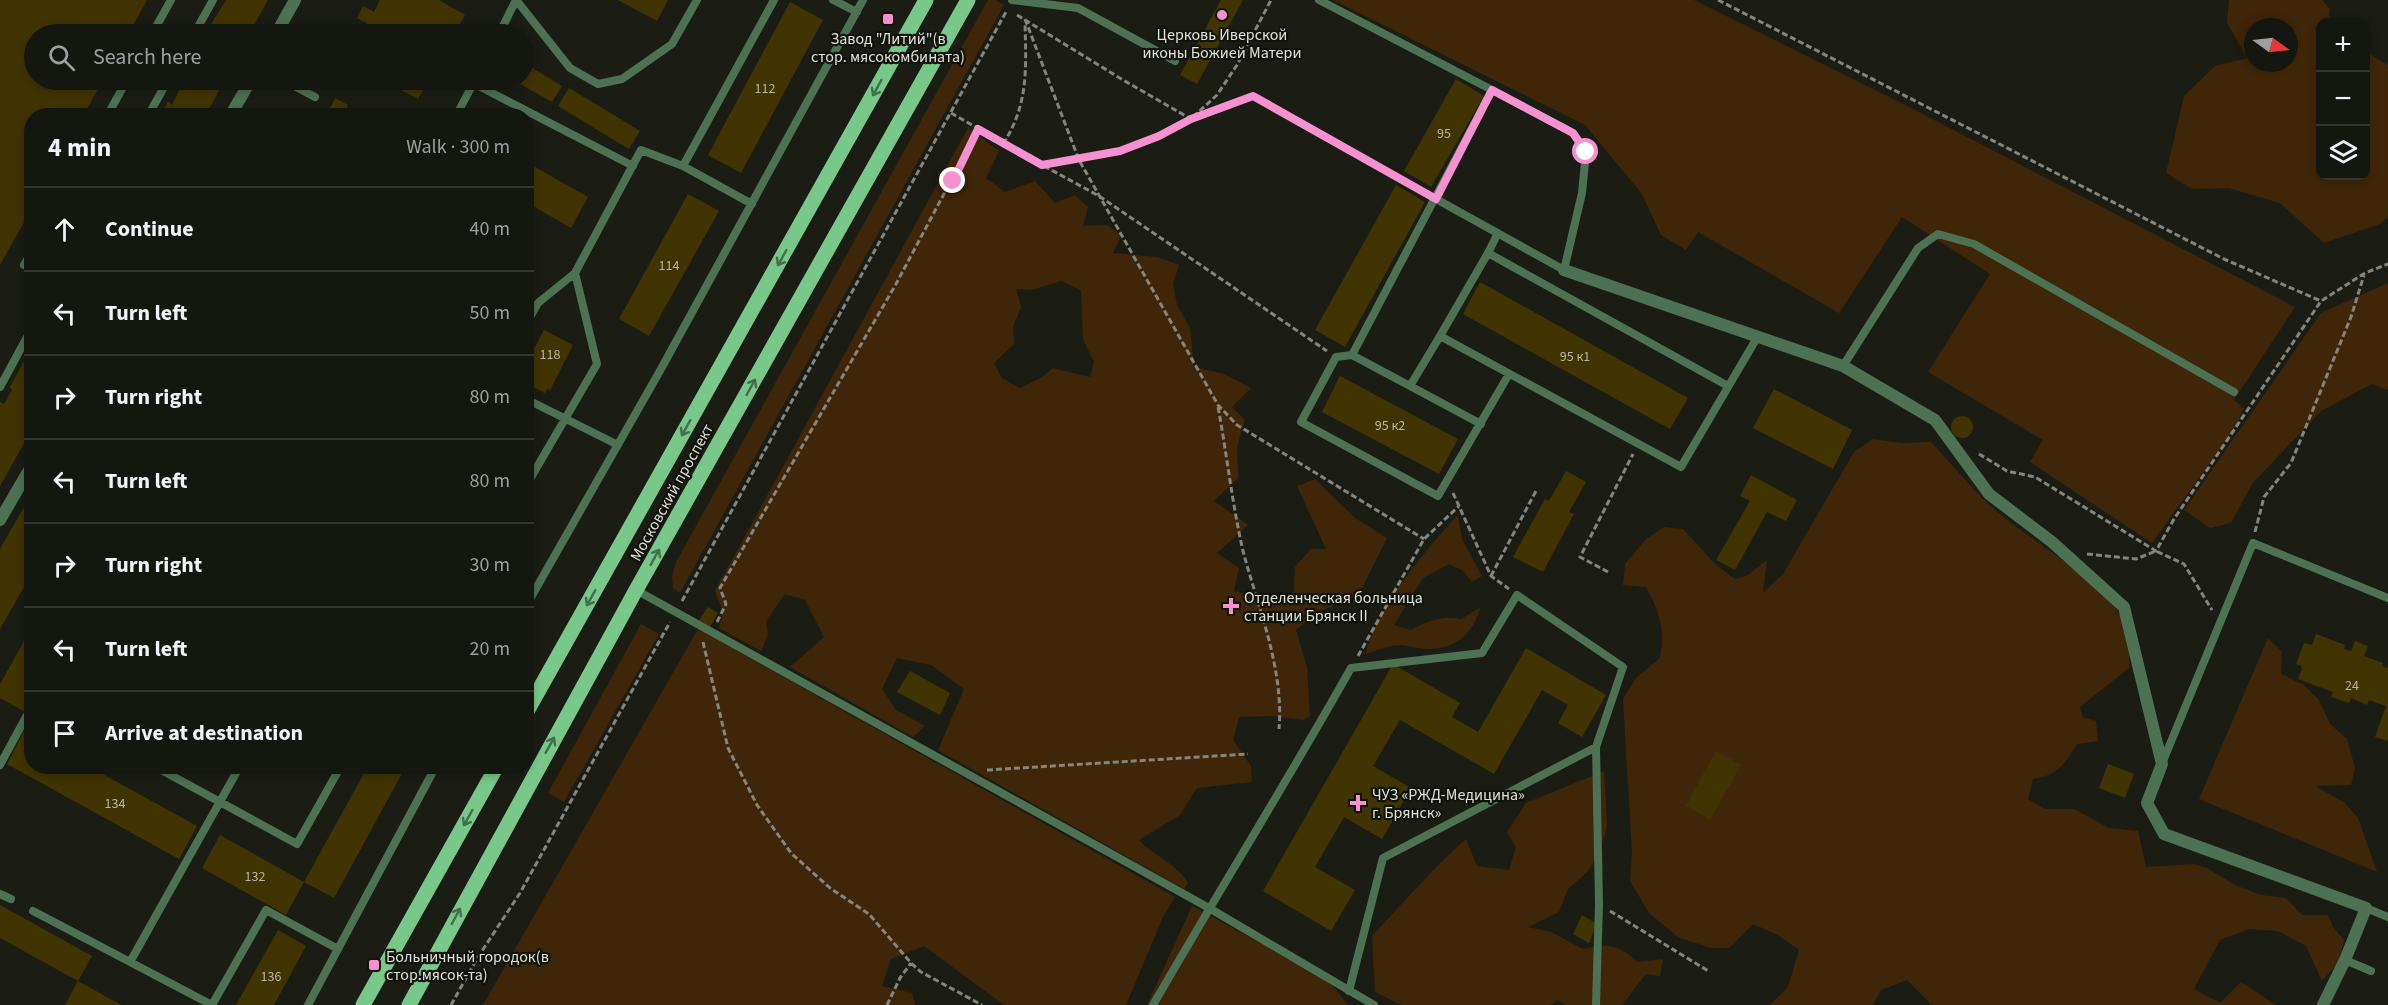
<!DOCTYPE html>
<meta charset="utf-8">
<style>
:root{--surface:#141610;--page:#1d1f19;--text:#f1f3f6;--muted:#9d9f9f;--line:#333530}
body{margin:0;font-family:"Source Sans 3",sans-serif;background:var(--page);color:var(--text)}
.controls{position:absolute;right:18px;top:18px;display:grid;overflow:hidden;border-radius:12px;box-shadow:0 3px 9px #0003}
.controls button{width:54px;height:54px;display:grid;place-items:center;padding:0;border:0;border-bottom:2px solid var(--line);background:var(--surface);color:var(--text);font:30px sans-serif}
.compass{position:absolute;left:2244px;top:18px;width:54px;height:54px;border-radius:50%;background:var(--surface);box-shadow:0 3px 9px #0003;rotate:105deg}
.stop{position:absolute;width:18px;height:18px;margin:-14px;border:4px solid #f590d1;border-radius:50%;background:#fff}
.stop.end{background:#f590d1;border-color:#fff;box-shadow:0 2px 6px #0008}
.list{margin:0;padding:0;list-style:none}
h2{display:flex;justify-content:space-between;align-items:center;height:78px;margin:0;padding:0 24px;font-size:26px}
h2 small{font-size:20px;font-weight:400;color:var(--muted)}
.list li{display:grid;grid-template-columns:39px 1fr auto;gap:18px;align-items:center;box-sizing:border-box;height:84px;padding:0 24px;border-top:2px solid var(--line)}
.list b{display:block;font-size:22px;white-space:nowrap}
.list em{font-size:20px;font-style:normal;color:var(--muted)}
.icon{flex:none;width:33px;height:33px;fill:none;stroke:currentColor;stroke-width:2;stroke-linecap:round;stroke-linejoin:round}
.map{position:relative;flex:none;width:2388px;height:1005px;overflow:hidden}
.search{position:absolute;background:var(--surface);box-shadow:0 3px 9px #0003;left:24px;top:24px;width:510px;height:66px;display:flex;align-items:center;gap:15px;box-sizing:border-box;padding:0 21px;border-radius:33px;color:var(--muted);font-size:22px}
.panel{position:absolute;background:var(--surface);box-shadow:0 3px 9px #0003;left:24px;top:108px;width:510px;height:666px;border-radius:24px}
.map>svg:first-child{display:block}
.green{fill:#3f2608;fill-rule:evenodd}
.building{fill:#403403}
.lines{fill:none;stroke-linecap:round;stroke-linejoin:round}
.path{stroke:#83857e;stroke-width:3;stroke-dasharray:6 3;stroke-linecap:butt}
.service{stroke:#4c7153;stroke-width:8}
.minor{stroke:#4c7153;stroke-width:12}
.primary{stroke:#78c889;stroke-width:15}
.oneway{stroke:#456e4a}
.route{stroke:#f590d1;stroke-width:8}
.poi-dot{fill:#f590d1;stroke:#12140c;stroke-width:2}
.labels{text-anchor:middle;stroke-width:4.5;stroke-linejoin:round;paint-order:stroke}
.number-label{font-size:14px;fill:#b6b5a4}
.poi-label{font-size:16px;fill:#dee0da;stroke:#12140c;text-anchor:start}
.street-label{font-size:16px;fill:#dee0da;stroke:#12140c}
</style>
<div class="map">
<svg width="2388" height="1005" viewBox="0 0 2388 1005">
<rect width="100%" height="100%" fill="#1b1d15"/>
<path class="green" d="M988 0H995L1004 5 680 593 673 588 672 576 676 562Z
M1333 0H1694L1913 109 2295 307 2234 400 2244 409 2233 431 2152 543 2030 462 2043 440 1928 372 1990 274 1902 217 1839 313 1698 232 1686 250 1661 235 1642 194 1585 125Z
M2229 0H2322L2330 9 2328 22H2320V176H2366V52L2388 65V217L2380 224 2324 243 2280 203 2228 188 2192 189 2166 173 2184 96 2215 66 2247 58 2227 23ZM2253 27H2289V63H2253Z
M968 128 999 151 986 178 1005 192 1035 181 1055 203 1075 195 1088 207 1083 226 1107 225 1121 235 1113 253 1157 257 1179 265 1173 284 1177 305 1190 328 1194 367 1224 374 1251 388 1232 407 1245 420 1237 446 1238 478 1214 501 1248 525 1217 553 1239 568 1234 591 1274 601 1293 598 1295 567 1311 549H1326L1297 486 1315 479 1355 518 1387 538 1358 596 1316 613 1296 630 1307 667 1310 716 1303 720 1272 716 1239 717 1233 740 1251 766 1252 782 1197 788 1180 815 1139 840C1154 856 1177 864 1188 883L1184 889 938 750 964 689 931 665 897 658 882 689 896 710 925 726 913 737 790 667 824 637 805 600 785 594 766 621 768 635 761 651 719 628 723 613 715 591ZM1061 281 1081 290 1083 339 1094 362 1090 377 1053 368 1041 378 1020 388 1002 378 994 363 1014 344 1013 327 1021 307 1016 289 1032 290Z
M2388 283V390L2372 384 2321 411 2252 484 2231 523 2210 528 2184 510 2321 313Z
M1873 439 1901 443 1931 442C1952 464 1971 489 1994 509 2024 536 2108 585 2122 619 2129 635 2130 652 2129 668L2080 707 2083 717 2096 721 2098 741 2077 744C2064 765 2058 775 2033 779L2028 799 2045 809H2074L2109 828 2138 831 2146 867 2194 864 2207 868 2235 885 2261 895 2286 898 2302 915H2328L2333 927 2344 940 2338 963 2322 981 2306 946 2278 931 2249 929 2220 940 2194 989 2220 1003 2241 982 2276 1005H1929L1930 1003 1907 980 1881 990 1873 1005H1770L1788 987 1799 950 1778 935 1753 924 1729 948H1711L1678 937 1649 913 1630 881 1632 853 1623 699 1636 678 1660 658C1665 628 1660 613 1646 587L1623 585 1625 564 1646 539 1664 527 1683 529 1716 565 1735 579 1748 575 1767 560 1763 593 1783 574 1854 452Z
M1458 515 1462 539 1482 576 1472 582 1462 570 1449 564 1423 578 1394 625 1410 630C1428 622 1441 615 1461 619L1481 607C1472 633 1460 647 1431 649 1422 650 1412 646 1402 645 1389 645 1378 650 1366 654 1374 611 1427 548 1458 515Z
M641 624 659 634 564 802 548 793Z
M698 629 1175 897 1163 917 1126 1005H1004L924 946 891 959 882 986 912 993 915 1005H483Z
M2268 638 2282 652 2281 674 2304 685 2319 700 2330 724 2347 739 2355 768 2351 785 2315 786 2345 803 2358 818 2377 872 2199 799Z
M1604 771 1607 826 1599 855 1587 872 1568 889 1559 912 1528 927 1551 932 1583 949C1608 943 1618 944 1638 962L1663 959 1660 976 1646 974 1622 1005H1566L1557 1000 1550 1005H1401L1375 992 1372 936C1403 903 1432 869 1466 839L1477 866 1509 870 1516 847 1507 832 1526 803Z
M1192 906 1328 980 1348 1005H1147Z"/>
<path class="building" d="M0 0H147L128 34H34V80H103L83 116H32V208L0 265Z
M226 0H268L249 34H205Z
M380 0H439L465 15 454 34H361L367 23 357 18 363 6 374 12Z
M618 0H668L657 21Z
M1221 0H1243L1197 84 1180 75Z
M790 2 823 20 741 173 708 155Z
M524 63 562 86 552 102 513 80H524Z
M1456 79 1484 96 1431 187 1404 171Z
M184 80H225L205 116H155L158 110 162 113 168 101 172 105Z
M382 80H429L418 99Z
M569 88 640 131 629 149 558 106Z
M335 98 348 105 343 116H326Z
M526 162 588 197 571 228 526 202Z
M1396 185 1425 202 1345 347 1315 330Z
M688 194 719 211 649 336 619 319Z
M1480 282 1688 398 1670 429 1463 314Z
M544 330 573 345 550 390 547 389 545 393 529 385 531 381 526 378V364Z
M32 346V429L0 486V402L4 404 12 390 10 387Z
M1340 376 1458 439 1439 474 1322 412Z
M1774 389 1852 430 1833 469 1753 428Z
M1951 427a11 11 0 1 1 22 0a11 11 0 1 1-22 0Z
M1566 471 1586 482 1569 512 1574 514 1543 572 1513 557 1545 499 1549 501Z
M1751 475 1797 500 1786 521 1767 512 1735 570 1716 560 1750 501 1740 496Z
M32 493V573L0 629V549Z
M708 607 718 613 710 627 699 620Z
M32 627V700L25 712 0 698V684Z
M2316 634 2345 645 2344 649 2351 651 2355 641 2368 646 2364 656 2383 663 2382 666 2388 668V741L2375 737 2386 706 2369 700 2367 705 2351 698 2349 703 2331 697 2333 692 2298 679 2302 669 2301 666 2296 664 2304 643 2312 645Z
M1526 648 1606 695 1582 737 1558 723 1568 705 1542 690 1494 774 1400 720 1373 766 1411 788 1382 839 1344 817 1315 867 1355 890 1331 931 1263 891 1393 664 1460 703 1452 717 1478 732Z
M910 671 950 693 940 715 897 692Z
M24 731 32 735V766H88L197 826 179 859 7 764Z
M1716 751 1741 765 1710 820 1686 806Z
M2108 764 2134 774 2125 798 2099 788Z
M368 766H406L334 898 304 882Z
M220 835 304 882 286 915 202 868Z
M0 905 92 956 78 981 121 1005H65L78 981 0 938Z
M1582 915 1597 924 1589 943 1573 934Z
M278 930 306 946 274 1005H236Z"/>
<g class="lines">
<path class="path" d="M1718 0 2224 259 2321 301
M1017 15 1123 80 1191 119
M1025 19 1079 160 1218 405 1237 425 1424 539
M951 113 1042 165 1120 151 1159 136 1191 119 1253 96 1426 193
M1193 117 1217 95 1237 65 1271 0
M1003 144C1029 104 1026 68 1025 22
M1044 166 1099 196 1327 351
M1218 407C1227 455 1232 503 1243 551 1258 608 1284 668 1279 729
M1979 454 2007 471 2035 477 2156 551 2174 519 2321 301 2365 273 2388 264
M1453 493 1491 576 1509 589
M2255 532 2264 497 2291 463 2351 317 2364 275
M2087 554 2136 559 2156 551 2184 564 2212 610
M1608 572 1580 557 1633 454
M1491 576 1537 489
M682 601 1007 10
M717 622 726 604 720 588 896 284 978 130
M703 642 728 748 757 805 791 853 830 888 869 914 911 963 921 972 982 1005
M1358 656 1424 539 1459 506
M987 770 1248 754
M1610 911 1710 972
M451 1005 478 957 520 893 670 622
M887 1005 900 978 911 963"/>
<path class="service" d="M833 0 857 12
M1012 0 1078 8 1175 61
M1319 0 1492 90
M517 1 570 68 598 84 622 79 672 44 697 0
M152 34 171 0
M194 34 213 0
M499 34 516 0
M283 80 315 97
M473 83 633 166
M107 116 127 80
M148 116 168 80
M456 116 475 80
M683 166 774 0
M1436 199 1564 270 1582 193 1586 152 1573 133 1492 90 1352 355 1336 357 1301 422 1438 496 1509 374
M1498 233 1488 253 1728 386
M1488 253 1440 336 1681 467 1758 336
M24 265 32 251
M526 324 538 303 575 273
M1440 336 1410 386 1481 424
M1352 355 1410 386
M1843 366 1918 248 1938 234 1974 244 2234 392
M0 387 32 328
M526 399 618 445
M526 486 597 364 575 273 641 150 683 166 752 204
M636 590 1209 908 1374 1005
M526 606 661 369 863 0
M1596 747 1599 904 1596 1005
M2163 761 2253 543 2388 598
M0 765 32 706
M154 766 297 844 341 766
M0 894 11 899
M2366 908 2388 917
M33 911 212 1005 266 910 338 949
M2345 960 2371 971
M130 962 240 766
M308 1005 436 766
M1153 1005C1218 892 1287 782 1351 668L1482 653 1517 595 1623 667 1596 747 1383 858 1349 991"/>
<path class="minor" d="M276 34 295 0
M230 116 251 80
M1564 270 1843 366 1935 420 1989 494 2052 542 2124 607 2162 764 2147 803 2164 834 2366 908 2345 960 2323 1005
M0 520 32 465"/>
<path class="primary" d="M526 713 926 0
M363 1005 497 766
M409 1005 636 590 968 0"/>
</g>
<defs><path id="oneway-shaft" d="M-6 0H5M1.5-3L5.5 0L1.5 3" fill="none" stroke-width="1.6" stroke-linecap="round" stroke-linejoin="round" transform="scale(1.5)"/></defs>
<g class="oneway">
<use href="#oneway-shaft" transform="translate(877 88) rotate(119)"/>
<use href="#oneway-shaft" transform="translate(782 258) rotate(119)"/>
<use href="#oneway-shaft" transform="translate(751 387) rotate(-61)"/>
<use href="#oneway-shaft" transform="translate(686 428) rotate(119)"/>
<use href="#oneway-shaft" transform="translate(655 557) rotate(-61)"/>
<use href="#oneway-shaft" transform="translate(591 598) rotate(119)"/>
<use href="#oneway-shaft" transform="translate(550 745) rotate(-61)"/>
<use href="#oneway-shaft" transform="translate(468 818) rotate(119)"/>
<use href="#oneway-shaft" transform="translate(456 916) rotate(-62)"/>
</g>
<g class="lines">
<path class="route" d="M953 181 978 129 1042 165 1120 151 1159 136 1191 119 1253 96 1436 199 1492 90 1573 133 1586 152"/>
</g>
<g class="poi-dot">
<circle cx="1222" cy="15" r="6"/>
<rect x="882" y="13" width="12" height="12" rx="3"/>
<path d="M1228 597h6v6h6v6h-6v6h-6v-6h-6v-6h6z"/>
<path d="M1355 794h6v6h6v6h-6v6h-6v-6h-6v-6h6z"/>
<rect x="368" y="959" width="12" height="12" rx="3"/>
</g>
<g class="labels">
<g class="number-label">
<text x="765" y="93">112</text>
<text x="1444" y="138">95</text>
<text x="669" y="270">114</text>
<text x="550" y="359">118</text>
<text x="1575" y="361">95 к1</text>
<text x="1390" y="430">95 к2</text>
<text x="2352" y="690">24</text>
<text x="115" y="808">134</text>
<text x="255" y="881">132</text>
<text x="271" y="981">136</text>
</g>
<g class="poi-label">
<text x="1222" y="40" text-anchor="middle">Церковь Иверской<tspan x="1222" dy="18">иконы Божией Матери</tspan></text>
<text x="888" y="44" text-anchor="middle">Завод "Литий"(в<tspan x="888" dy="18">стор. мясокомбината)</tspan></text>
<text x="1244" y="603">Отделенческая больница<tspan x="1244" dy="18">станции Брянск II</tspan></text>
<text x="1372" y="800">ЧУЗ «РЖД-Медицина»<tspan x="1372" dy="18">г. Брянск»</tspan></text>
<text x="386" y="962">Больничный городок(в<tspan x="386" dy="18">стор.мясок-та)</tspan></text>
</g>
<g class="street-label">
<text transform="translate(671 492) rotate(-61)" y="6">Московский проспект</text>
</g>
</g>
</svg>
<div class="controls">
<button>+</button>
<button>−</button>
<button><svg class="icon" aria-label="layers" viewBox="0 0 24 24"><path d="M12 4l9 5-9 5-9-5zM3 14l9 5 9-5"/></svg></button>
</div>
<svg class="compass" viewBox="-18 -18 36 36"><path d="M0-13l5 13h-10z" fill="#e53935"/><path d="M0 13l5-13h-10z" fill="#9d9f9f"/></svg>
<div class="stop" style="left:1586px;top:152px"></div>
<div class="stop end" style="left:953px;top:181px"></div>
<div class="search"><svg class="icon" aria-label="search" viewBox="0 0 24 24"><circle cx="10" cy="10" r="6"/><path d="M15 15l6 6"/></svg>Search here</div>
<section class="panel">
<h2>4 min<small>Walk · 300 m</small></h2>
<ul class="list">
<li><svg class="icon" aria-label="ahead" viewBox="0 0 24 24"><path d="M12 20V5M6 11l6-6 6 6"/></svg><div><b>Continue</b></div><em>40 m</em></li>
<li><svg class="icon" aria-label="left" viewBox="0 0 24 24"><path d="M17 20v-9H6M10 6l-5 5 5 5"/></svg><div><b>Turn left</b></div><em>50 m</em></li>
<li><svg class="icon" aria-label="right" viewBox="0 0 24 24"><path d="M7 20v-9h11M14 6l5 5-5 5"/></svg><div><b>Turn right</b></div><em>80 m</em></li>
<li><svg class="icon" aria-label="left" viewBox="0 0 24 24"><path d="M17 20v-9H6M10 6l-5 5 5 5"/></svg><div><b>Turn left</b></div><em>80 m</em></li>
<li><svg class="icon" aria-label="right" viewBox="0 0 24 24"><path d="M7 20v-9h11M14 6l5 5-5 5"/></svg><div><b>Turn right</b></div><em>30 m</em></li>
<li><svg class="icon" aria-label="left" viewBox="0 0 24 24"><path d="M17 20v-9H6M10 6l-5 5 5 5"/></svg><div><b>Turn left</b></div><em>20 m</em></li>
<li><svg class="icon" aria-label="arrive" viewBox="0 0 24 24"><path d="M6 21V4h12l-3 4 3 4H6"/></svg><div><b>Arrive at destination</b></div></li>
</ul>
</section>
</div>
